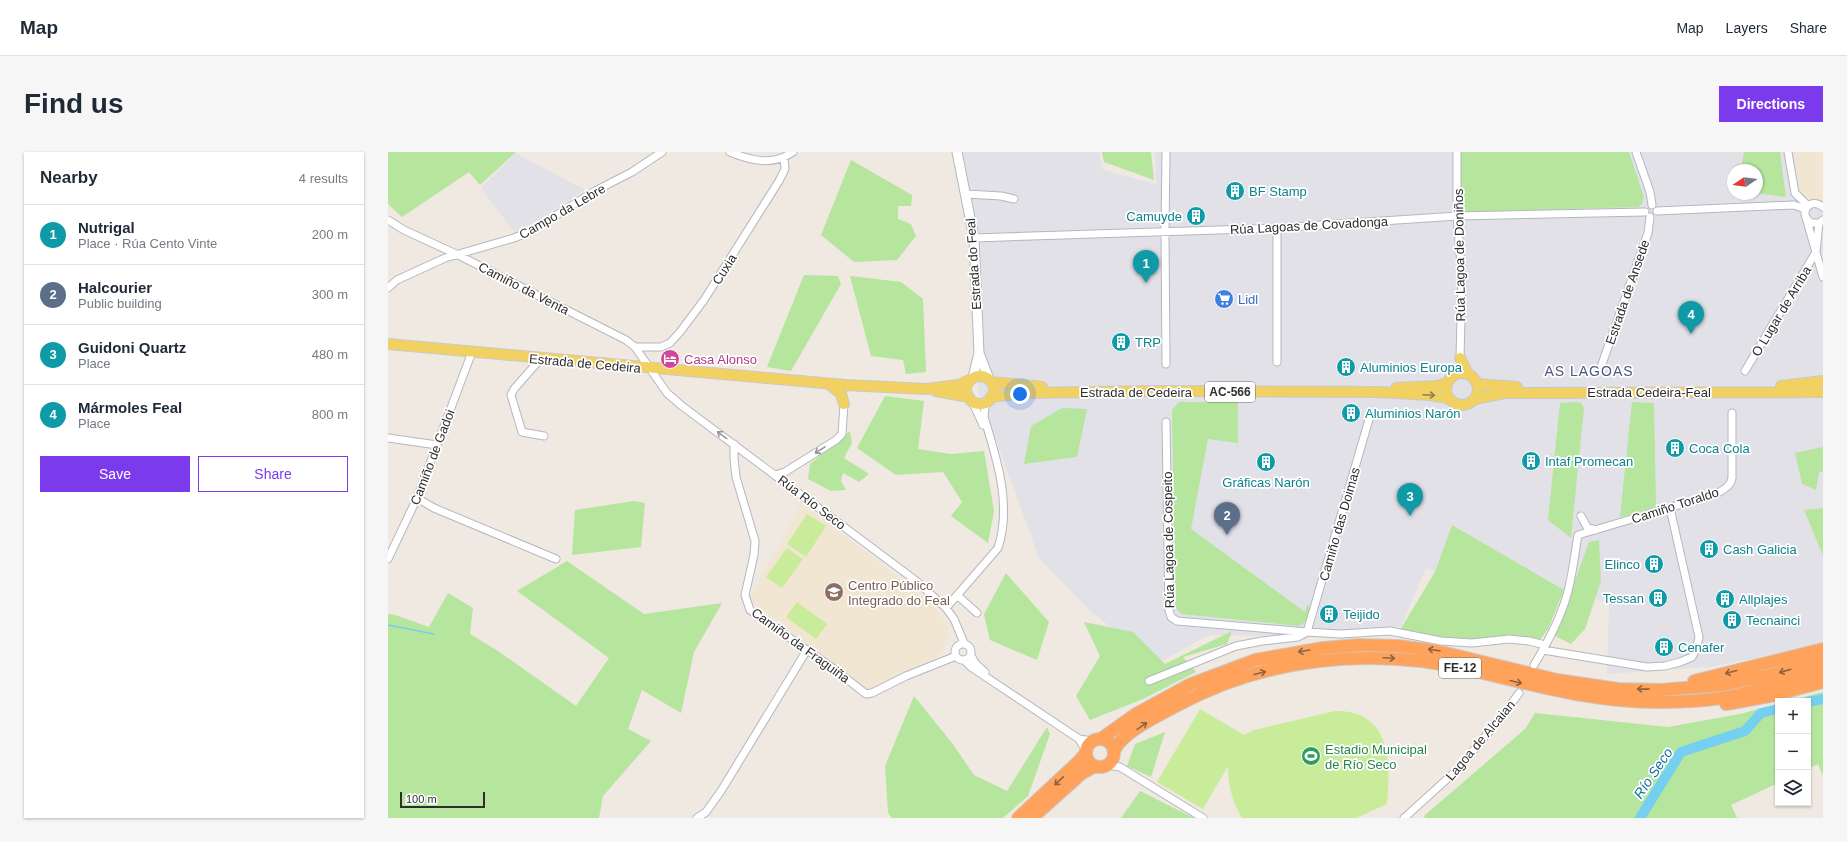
<!DOCTYPE html>
<meta charset="utf-8">
<style>
:root{--surface:#fff;--page:#f6f6f7;--text:#1f2937;--muted:#747a83;--line:#e0e1e3;--accent:#7c3aed}
body{margin:0;font-family:Helvetica,sans-serif;background:var(--page);color:var(--text)}
.controls{position:absolute;right:12px;bottom:12px;display:grid;overflow:hidden;border-radius:0px;box-shadow:0 1px 3px #0004}
.controls button{width:36px;height:36px;display:grid;place-items:center;padding:0;border:0;border-bottom:1px solid var(--line);background:var(--surface);color:var(--text);font:20px sans-serif}
.compass{position:absolute;left:1339px;top:12px;width:36px;height:36px;border-radius:50%;background:var(--surface);box-shadow:0 1px 3px #0004;rotate:257deg}
.scale{position:absolute;left:12px;bottom:10px;width:85px;box-sizing:border-box;padding-left:4px;border:2px solid #2e2e2e;border-top:0;font-size:11px;line-height:14px;white-space:nowrap;color:#2e2e2e;-webkit-text-stroke:3px #fff;paint-order:stroke}
.you{position:absolute;left:632px;top:242px;width:14px;height:14px;margin:-10px;border:3px solid #fff;border-radius:50%;background:#1a73e8;box-shadow:0 0 0 6px #1a73e833}
.badge{display:grid;place-items:center;width:26px;height:26px;border-radius:50%;background:var(--accent);color:#fff;font-size:13px;font-weight:700}
.pin{position:absolute;translate:-50% -33px;filter:drop-shadow(0 1px 2px #0008)}
.pin::after{content:'';position:absolute;top:21px;width:14px;height:12px;background:inherit;clip-path:polygon(0 0,100% 0,50% 100%)}
.list{margin:0;padding:0;list-style:none}
h2{display:flex;justify-content:space-between;align-items:center;height:52px;margin:0;padding:0 16px;font-size:17px}
h2 small{font-size:13px;font-weight:400;color:var(--muted)}
.list li{display:grid;grid-template-columns:26px 1fr auto;gap:12px;align-items:center;box-sizing:border-box;height:60px;padding:0 16px;border-top:1px solid var(--line)}
.list b{display:block;font-size:15px;white-space:nowrap}
.list p{margin:0;font-size:13px;white-space:nowrap;color:var(--muted)}
.list em{font-size:13px;font-style:normal;color:var(--muted)}
.actions{display:flex;gap:8px;padding:12px 16px}
.actions a{flex:1;padding:9px 0;border:1px solid var(--accent);border-radius:0px;text-align:center;font-size:14px;color:var(--accent)}
.actions .main{background:var(--accent);color:#fff}
.icon{flex:none;width:22px;height:22px;fill:none;stroke:currentColor;stroke-width:2;stroke-linecap:round;stroke-linejoin:round}
.map{position:relative;flex:none;width:1435px;height:666px;overflow:hidden;border-radius:0px}
header{display:flex;align-items:center;gap:24px;box-sizing:border-box;height:56px;padding:0 20px;background:var(--surface);border-bottom:1px solid var(--line)}
header strong{font-size:19px}
nav{display:flex;gap:22px;margin-inline-start:auto;font-size:14px}
.intro{display:flex;align-items:center;justify-content:space-between;box-sizing:border-box;height:96px;padding:0 24px}
h1{margin:0;font-size:28px}
.button{padding:10px 18px;border-radius:0px;background:var(--accent);color:#fff;font-size:14px;font-weight:700}
main{display:flex;gap:24px;padding:0 24px}
aside{flex:1;background:var(--surface);border-radius:0px;box-shadow:0 1px 3px #0004}
.map>svg:first-child{display:block}
.industrial{fill:#e3e1e8;fill-rule:evenodd}
.education{fill:#f0e6d1}
.green{fill:#b6e59e}
.pitch{fill:#c9ec9a}
.lines{fill:none;stroke-linecap:round;stroke-linejoin:round}
.stream{stroke:#75cff0;stroke-width:1.5}
.river{stroke:#75cff0;stroke-width:10}
.street-casing{stroke:#b4b7c1;stroke-width:9}
.secondary-casing{stroke:#b4b7c1;stroke-width:11}
.primary-casing{stroke:#c9c9c9;stroke-width:12}
.highway-casing{stroke:#c9c9c9;stroke-width:14}
.street{stroke:#fff;stroke-width:7}
.secondary{stroke:#fff;stroke-width:9}
.primary{stroke:#f2d163;stroke-width:10}
.highway{stroke:#ffa35c;stroke-width:12}
.oneway{stroke:#908048}
.oneway2{stroke:#969696}
.oneway3{stroke:#8c6343}
.labels{text-anchor:middle;stroke-width:3.5;stroke-linejoin:round;paint-order:stroke}
.shield{fill:#fff;stroke:#6d6d6d;stroke-width:1}
.shield-label{font-size:12px;font-weight:bold;fill:#2e2e2e}
.culture-label{font-size:13px;fill:#0d838f;stroke:#fff;text-anchor:start}
.street-label{font-size:13px;fill:#2e2e2e;stroke:#fff}
.shop-label{font-size:13px;fill:#366cbe;stroke:#fff;text-anchor:start}
.hotel-label{font-size:13px;fill:#b23c85;stroke:#fff;text-anchor:start}
.education-label{font-size:13px;fill:#785e54;stroke:#fff;text-anchor:start}
.leisure-label{font-size:13px;fill:#27864d;stroke:#fff;text-anchor:start}
.neighbourhood-label{font-size:14px;letter-spacing:1px;fill:#4d5680;stroke:#fff}
.water-label{font-size:14px;font-style:italic;fill:#0d6fa3;stroke:#fff}
</style>
<header>
<strong>Map</strong>
<nav><a>Map</a><a>Layers</a><a>Share</a></nav>
</header>
<div class="intro"><h1>Find us</h1><a class="button">Directions</a></div>
<main>
<aside>
<h2>Nearby<small>4 results</small></h2>
<ul class="list">
<li><span class="badge" style="background:#0f9aa8">1</span><div><b>Nutrigal</b><p>Place · Rúa Cento Vinte</p></div><em>200 m</em></li>
<li><span class="badge" style="background:#5c6f8a">2</span><div><b>Halcourier</b><p>Public building</p></div><em>300 m</em></li>
<li><span class="badge" style="background:#0f9aa8">3</span><div><b>Guidoni Quartz</b><p>Place</p></div><em>480 m</em></li>
<li><span class="badge" style="background:#0f9aa8">4</span><div><b>Mármoles Feal</b><p>Place</p></div><em>800 m</em></li>
</ul>
<div class="actions"><a class="main">Save</a><a>Share</a></div>
</aside>
<div class="map">
<svg width="1435" height="666" viewBox="0 0 1435 666">
<rect width="100%" height="100%" fill="#efe9e1"/>
<path class="industrial" d="M575 0H711L715 18 768 32 767 0H1405L1413 50 1435 48V492L1323 515 1219 522 1221 451 1176 438 1064 374 1047 420 1038 416 1013 474 956 487 912 484 821 483 770 511 702 459 651 406 590 239 591 215 595 191 592 94ZM1345 18H1369V42H1345Z
M127 1 197 38 147 70 126 80 93 36Z"/>
<path class="education" d="M1405 0H1435V47L1418 49 1413 43Z
M414 350 518 432 548 458 559 471 561 481 556 496 549 505 480 538 361 448Z"/>
<path class="green" d="M0 0H128L92 33 81 20 14 65 0 52Z
M714 0H763L766 28 716 10Z
M1073 0H1241L1256 45 1254 52 1250 55 1077 60 1073 54Z
M1356 0H1392L1398 45 1369 41V18H1353Z
M463 8 524 43 523 54H510V67L523 72 528 84 509 108 466 110 433 83Z
M416 123 450 124 453 132 403 219 379 215Z
M462 124 513 130 535 147 538 220 518 222 515 208 483 204Z
M497 244 536 249 530 297 563 302 596 299 606 359 600 391 563 364 574 350 555 320 508 323 469 296Z
M791 250H850V291L820 287 803 377 917 460 919 453 922 454C920 462 919 471 911 474L793 462 787 455 784 258Z
M1189 250 1193 251 1196 256 1183 386 1160 368 1172 251Z
M1244 250 1266 251 1268 355 1232 365Z
M674 256 699 257 689 305 636 312 643 274Z
M462 279 464 291 456 306 481 322 471 330 455 321 453 329 458 338 443 339 420 327 422 312Z
M1435 295V320H1431L1428 338 1414 332 1407 301Z
M246 349 257 351 253 395 184 403 187 358Z
M1435 356V404L1416 358Z
M1064 373 1176 438 1160 477 1152 488 1128 484 1085 487 1054 485 1012 478 1047 420Z
M1211 388 1213 429 1197 477 1183 492 1167 484 1201 390Z
M179 409 256 462 334 451 306 500 293 561 254 538 240 577 263 589 215 644 211 666H0V462L7 463 41 475 60 441 85 456 82 482 110 499 188 554 221 506 129 439Z
M618 421 661 470 649 508 602 488 596 462Z
M696 470 745 480 777 512 844 479 839 492 795 505 808 520 755 547 702 568 688 544 712 504Z
M1435 540V624L1430 612 1420 617V549H1401Z
M526 544 564 591 586 623 619 639 659 575 662 582 640 644 615 666H504L500 661 497 614Z
M1390 552V631L1343 653 1349 666H1037L1036 664 1137 577 1147 561 1280 575 1352 562Z
M777 580 763 625 739 614 747 592Z
M752 639 806 666H733Z"/>
<path class="pitch" d="M419 362 438 374 418 405 399 392Z
M399 396 415 407 394 436 378 425Z
M409 450 439 472 428 487 398 465Z
M812 557 856 583 866 578 947 559C1003 558 1003 609 999 652L968 666H854C844 649 840 633 840 614L815 657 769 630Z"/>
<g class="lines">
<path class="stream" d="M0 473 46 482"/>
<path class="river" d="M1420 550 1435 547
M1252 666 1293 600 1357 579 1373 561 1390 557"/>
<g class="street-casing">
<path id="street" d="M342 0C364 9 385 14 405 0
M1069 0V64L1074 126 1072 206
M1248 0 1262 40 1264 53
M1400 0 1407 41 1420 54
M578 42 613 44 626 47
M1435 55C1422 44 1409 62 1423 71H1431L1435 68
M1269 59 1406 53 1417 57
M0 68 16 78 68 102 238 188 247 195 279 241 294 254 527 428 558 456 566 467 576 491
M1419 69 1435 125
M889 76V210
M586 86 889 76 1069 64 1257 60
M0 136 9 128 57 106 126 86 143 79 207 39 244 20 274 0
M247 195H273L282 191 292 180 316 148 391 29 397 17 396 6
M150 207 148 212 126 237 123 243 134 280 156 284
M778 212 777 81 778 0
M1213 215 1260 81 1262 65
M1357 219 1428 100 1431 71
M584 249 595 273
M778 270 781 458 783 465 789 469 919 480 982 264
M0 286 49 293
M346 292V307L348 325 367 389 366 403 357 443 362 458 446 517 478 542 484 541 518 524 568 504
M387 323 397 320 448 288 454 282 456 252
M29 346 46 356 168 407
M1193 364 1199 375 1208 378
M0 407 29 346 84 200
M569 443 589 461
M558 456 610 396C624 353 609 307 596 265L597 255 600 249
M567 500a8 8 0 1 1 16 0a8 8 0 1 1-16 0Z
M1155 498 1259 515 1277 514 1292 510 1304 505 1309 495 1311 485 1282 356
M583 503 587 511 597 520
M576 508 583 515 691 587 698 599
M1146 513C1160 490 1175 462 1181 435 1185 418 1187 401 1190 383L1328 342C1335 338 1343 334 1344 326V261
M761 529 848 494 874 489 910 485 919 480 952 482 1002 479 1053 489 1084 491 1121 487 1141 489 1157 493
M691 587 704 589
M719 613 732 615 815 666
M309 666 318 660 333 639 419 498
M1016 666 1069 618 1116 562 1131 541"/>
</g>
<g class="secondary-casing">
<path id="secondary" d="M569 0 586 86 591 201 585 225
M591 201 601 227"/>
</g>
<g class="primary-casing">
<path id="primary" d="M0 192 457 233 539 237 571 233 581 228
M1072 206 1080 222
M1058 237a16 16 0 1 1 32 0a16 16 0 1 1-32 0Z
M578 238a14 14 0 1 1 28 0a14 14 0 1 1-28 0Z
M603 230 654 235
M441 232 453 242 456 252
M1089 232 1129 235
M1393 234 1435 229
M1008 236 1049 234 1059 231
M548 239 581 245
M603 245 637 241 774 239 990 240 1042 243 1060 246
M1087 247 1116 241 1435 240"/>
</g>
<g class="highway-casing">
<path id="highway" d="M1306 529 1435 497
M1338 552 1382 544 1435 530
M698 601a14 14 0 1 1 28 0a14 14 0 1 1-28 0Z
M713 587 748 562 803 532 867 508 935 496 971 493 1010 494 1049 499 1169 528 1230 537 1272 538 1335 533 1386 522 1435 508
M726 599C734 580 770 564 788 554 875 506 981 495 1077 517 1141 531 1204 551 1271 550 1291 550 1314 549 1334 546 1368 540 1402 529 1435 519
M630 666 691 609 698 601
M644 666 693 622 707 614"/>
</g>
<use href="#street" class="street"/>
<use href="#secondary" class="secondary"/>
<use href="#primary" class="primary"/>
<use href="#highway" class="highway"/>
</g>
<defs><path id="oneway-shaft" d="M-6 0H5M1.5-3L5.5 0L1.5 3" fill="none" stroke-width="1.6" stroke-linecap="round" stroke-linejoin="round"/></defs>
<use class="oneway" href="#oneway-shaft" transform="translate(1041 243) rotate(3)"/>
<g class="oneway2">
<use href="#oneway-shaft" transform="translate(334 283) rotate(-144)"/>
<use href="#oneway-shaft" transform="translate(432 298) rotate(148)"/>
</g>
<g class="oneway3">
<use href="#oneway-shaft" transform="translate(1046 498) rotate(-172)"/>
<use href="#oneway-shaft" transform="translate(916 499) rotate(171)"/>
<use href="#oneway-shaft" transform="translate(1001 506) rotate(3)"/>
<use href="#oneway-shaft" transform="translate(1397 519) rotate(164)"/>
<use href="#oneway-shaft" transform="translate(1343 520) rotate(165)"/>
<use href="#oneway-shaft" transform="translate(872 521) rotate(-14)"/>
<use href="#oneway-shaft" transform="translate(1128 530) rotate(14)"/>
<use href="#oneway-shaft" transform="translate(1255 537) rotate(-179)"/>
<use href="#oneway-shaft" transform="translate(754 574) rotate(-35)"/>
<use href="#oneway-shaft" transform="translate(671 629) rotate(137)"/>
</g>
<defs>
<g id="building-disc" transform="scale(1)"><circle r="9.5" fill="#0f9aa8" stroke="#fff"/><path d="M-4-6H4V6H1V3H-1V6H-4ZM-2.5-4.3h1.7v1.8h-1.7ZM.8-4.3h1.7v1.8H.8ZM-2.5-1h1.7V.8h-1.7ZM.8-1h1.7V.8H.8Z" fill="#fff"/></g>
<g id="supermarket-disc" transform="scale(1)"><circle r="9.5" fill="#3f7fe0" stroke="#fff"/><path d="M-6-5.5h2.5l.6 2H6L4.5 2H-2.5L-4.4-4H-6ZM-1.5 3.2a1.3 1.3 0 1 0 .1 0ZM3 3.2a1.3 1.3 0 1 0 .1 0Z" fill="#fff"/></g>
<g id="hotel-disc" transform="scale(1)"><circle r="9.5" fill="#d1479c" stroke="#fff"/><path d="M-6-4.5h1.5V1H6V5H4.5V3h-9V5H-6ZM-4 0a1.8 1.8 0 1 1 3.6 0ZM.5 0V-2.5h3Q6-2.5 6 0Z" fill="#fff"/></g>
<g id="school-disc" transform="scale(1)"><circle r="9.5" fill="#8d6e63" stroke="#fff"/><path d="M0-5L7-2L0 1L-7-2ZM-4 1L0 2.5L4 1V4Q0 6-4 4Z" fill="#fff"/></g>
<g id="stadium-disc" transform="scale(1)"><circle r="9.5" fill="#2e9e5b" stroke="#fff"/><path d="M0-5a6.5 5 0 1 0 0 10a6.5 5 0 1 0 0-10ZM-3.5-1.8h7v3.6h-7Z" fill="#fff"/></g>
</defs>
<g fill-rule="evenodd">
<use href="#building-disc" x="847" y="39"/>
<use href="#building-disc" x="808" y="64"/>
<use href="#supermarket-disc" x="836" y="147"/>
<use href="#building-disc" x="733" y="190"/>
<use href="#hotel-disc" x="282" y="207"/>
<use href="#building-disc" x="958" y="215"/>
<use href="#building-disc" x="963" y="261"/>
<use href="#building-disc" x="1287" y="296"/>
<use href="#building-disc" x="1143" y="309"/>
<use href="#building-disc" x="878" y="310"/>
<use href="#building-disc" x="1321" y="397"/>
<use href="#building-disc" x="1266" y="412"/>
<use href="#school-disc" x="446" y="440"/>
<use href="#building-disc" x="1270" y="446"/>
<use href="#building-disc" x="1337" y="447"/>
<use href="#building-disc" x="941" y="462"/>
<use href="#building-disc" x="1344" y="468"/>
<use href="#building-disc" x="1276" y="495"/>
<use href="#stadium-disc" x="923" y="604"/>
</g>
<g class="labels">
<g class="shield">
<rect x="817" y="230" width="50" height="20" rx="3"/>
<rect x="1051" y="506" width="42" height="20" rx="3"/>
</g>
<g class="shield-label">
<text x="842" y="244">AC-566</text>
<text x="1072" y="520">FE-12</text>
</g>
<g class="culture-label">
<text x="861" y="44">BF Stamp</text>
<text x="794" y="69" text-anchor="end">Camuyde</text>
<text x="747" y="195">TRP</text>
<text x="972" y="220">Aluminios Europa</text>
<text x="977" y="266">Aluminios Narón</text>
<text x="1301" y="301">Coca Cola</text>
<text x="1157" y="314">Intaf Promecan</text>
<text x="878" y="335" text-anchor="middle">Gráficas Narón</text>
<text x="1335" y="402">Cash Galicia</text>
<text x="1252" y="417" text-anchor="end">Elinco</text>
<text x="1256" y="451" text-anchor="end">Tessan</text>
<text x="1351" y="452">Allplajes</text>
<text x="955" y="467">Teijido</text>
<text x="1358" y="473">Tecnainci</text>
<text x="1290" y="500">Cenafer</text>
</g>
<g class="street-label">
<text transform="translate(174 59) rotate(-30)" y="5">Campo da Lebre</text>
<text transform="translate(921 73) rotate(-3)" y="5">Rúa Lagoas de Covadonga</text>
<text transform="translate(1071 103) rotate(-91)" y="5">Rúa Lagoa de Doniños</text>
<text transform="translate(585 112) rotate(-94)" y="5">Estrada do Feal</text>
<text transform="translate(336 117) rotate(-57)" y="5">Cuxia</text>
<text transform="translate(136 136) rotate(27)" y="5">Camiño da Venta</text>
<text transform="translate(1239 140) rotate(-71)" y="5">Estrada de Ansede</text>
<text transform="translate(1393 159) rotate(-59)" y="5">O Lugar de Arriba</text>
<text transform="translate(197 211) rotate(5)" y="5">Estrada de Cedeira</text>
<text x="748" y="245">Estrada de Cedeira</text>
<text x="1261" y="245">Estrada Cedeira-Feal</text>
<text transform="translate(44 305) rotate(-69)" y="5">Camiño de Gadoi</text>
<text transform="translate(424 350) rotate(37)" y="5">Rúa Río Seco</text>
<text transform="translate(1287 353) rotate(-18)" y="5">Camiño Toraldo</text>
<text transform="translate(951 372) rotate(-74)" y="5">Camiño das Doimas</text>
<text transform="translate(780 388) rotate(-91)" y="5">Rúa Lagoa de Cospeito</text>
<text transform="translate(413 493) rotate(36)" y="5">Camiño da Fraguiña</text>
<text transform="translate(1092 588) rotate(-50)" y="5">Lagoa de Alcaian</text>
</g>
<g class="shop-label">
<text x="850" y="152">Lidl</text>
</g>
<g class="hotel-label">
<text x="296" y="212">Casa Alonso</text>
</g>
<g class="education-label">
<text x="460" y="438">Centro Público<tspan x="460" dy="15">Integrado do Feal</tspan></text>
</g>
<g class="leisure-label">
<text x="937" y="602">Estadio Municipal<tspan x="937" dy="15">de Río Seco</tspan></text>
</g>
<g class="neighbourhood-label">
<text x="1201" y="224">AS LAGOAS</text>
</g>
<g class="water-label">
<text transform="translate(1265 621) rotate(-56)" y="5">Río Seco</text>
</g>
</g>
</svg>
<div class="controls">
<button>+</button>
<button>−</button>
<button><svg class="icon" aria-label="layers" viewBox="0 0 24 24"><path d="M12 4l9 5-9 5-9-5zM3 14l9 5 9-5"/></svg></button>
</div>
<svg class="compass" viewBox="-18 -18 36 36"><path d="M0-13l5 13h-10z" fill="#e53935"/><path d="M0 13l5-13h-10z" fill="#747a83"/></svg>
<div class="scale">100 m</div>
<div class="you"></div>
<div class="pin badge" style="left:758px;top:131px;background:#0f9aa8">1</div>
<div class="pin badge" style="left:839px;top:383px;background:#5c6f8a">2</div>
<div class="pin badge" style="left:1022px;top:364px;background:#0f9aa8">3</div>
<div class="pin badge" style="left:1303px;top:182px;background:#0f9aa8">4</div>
</div>
</main>
